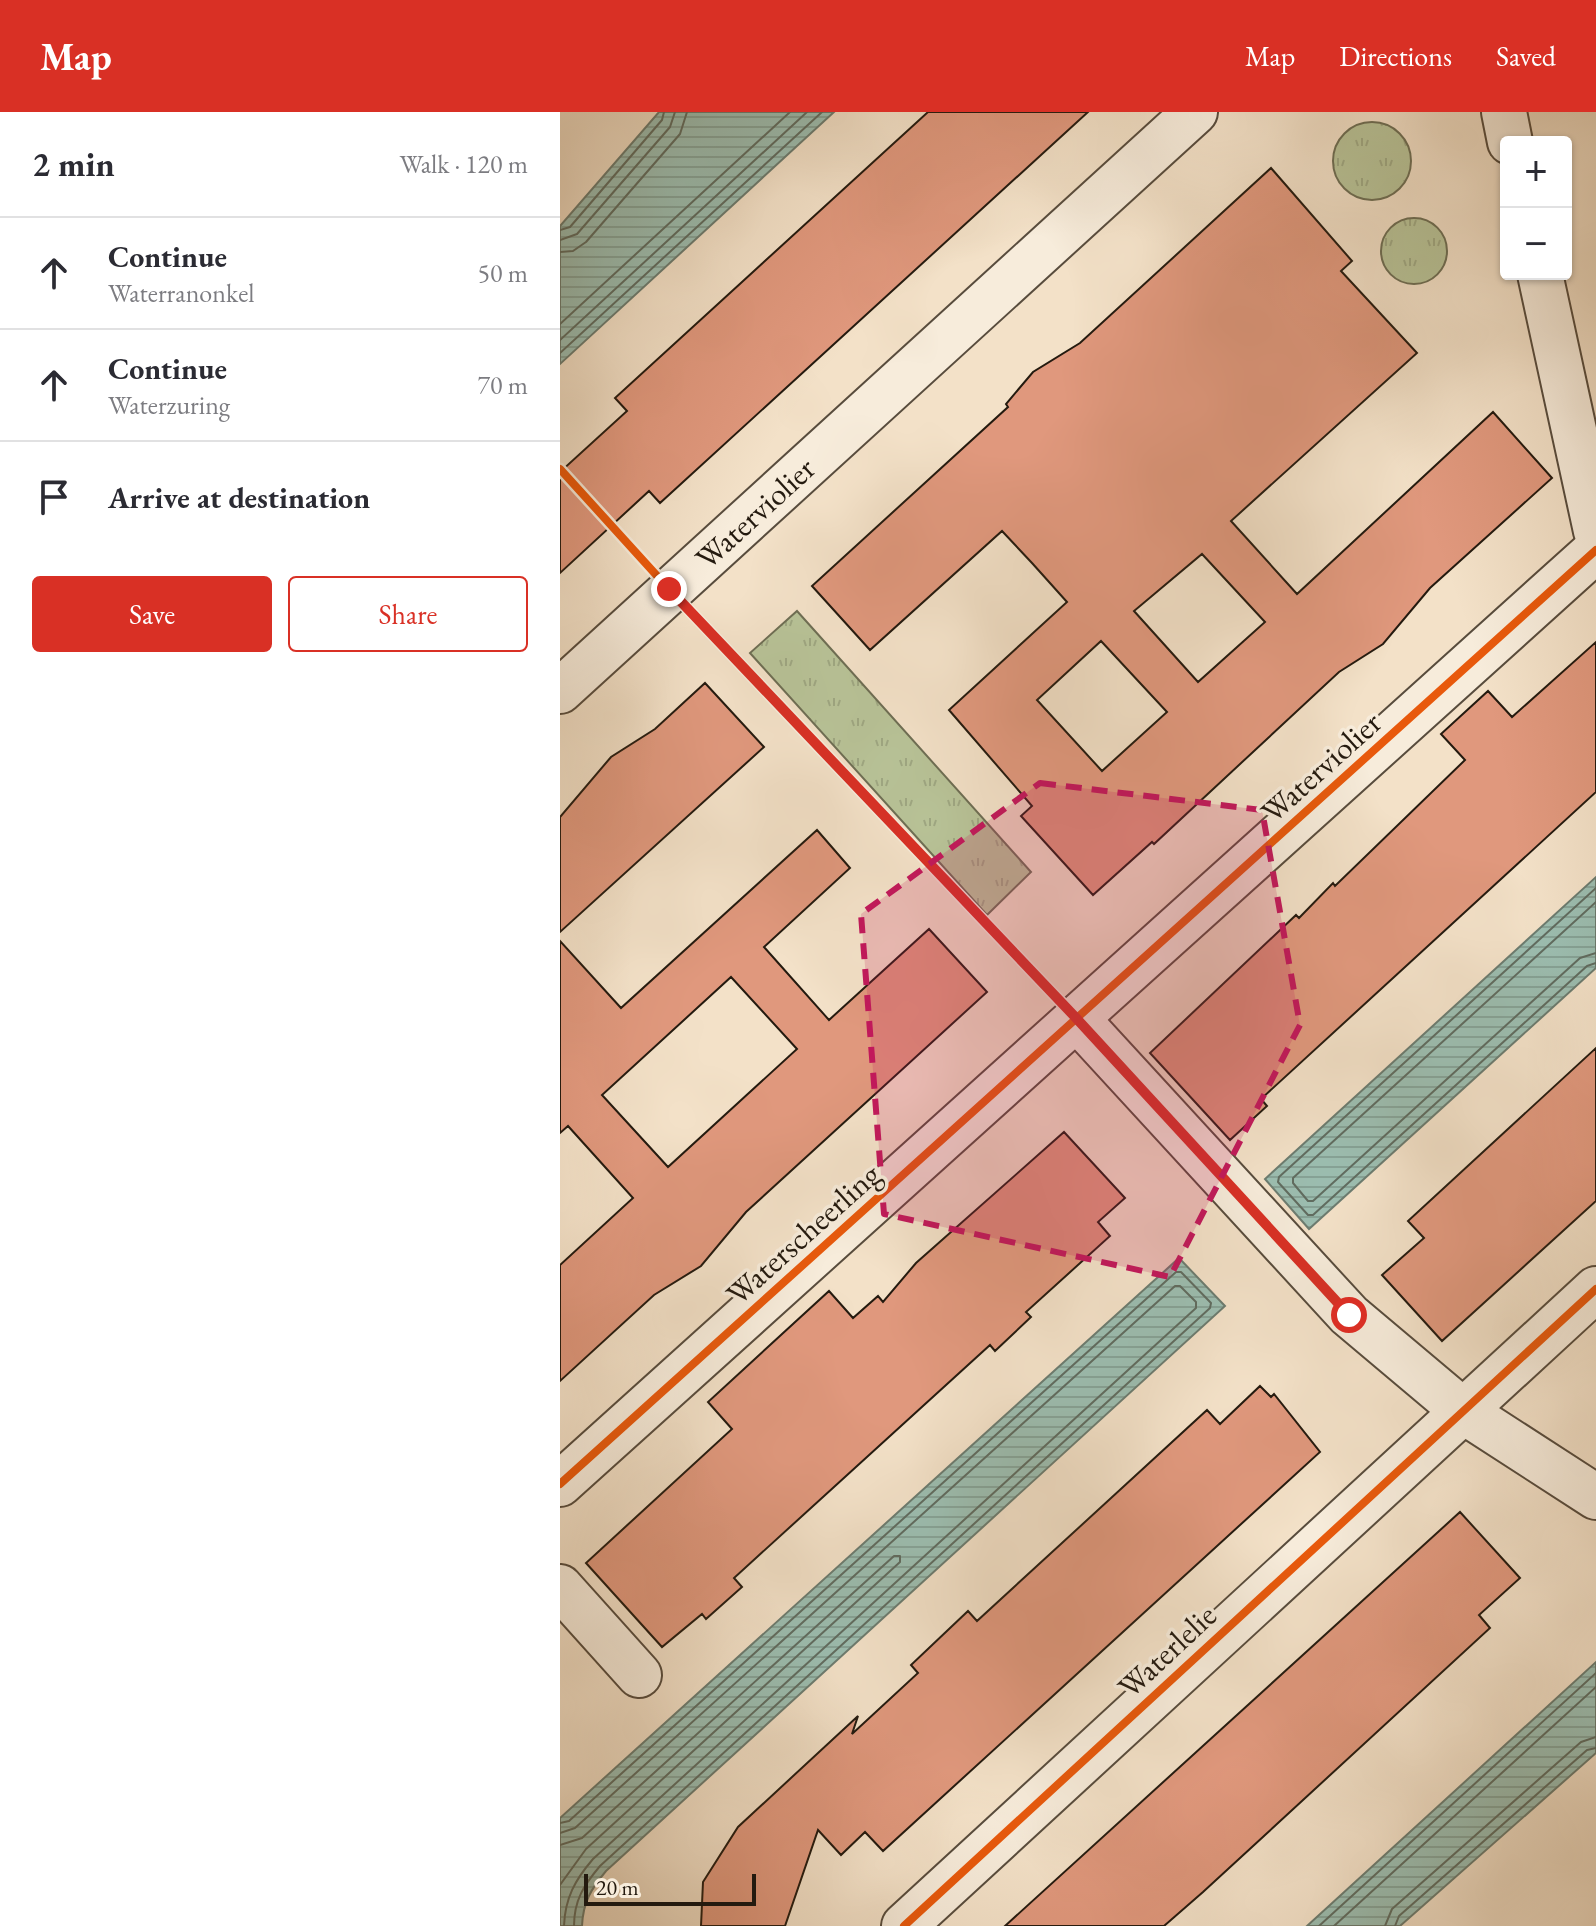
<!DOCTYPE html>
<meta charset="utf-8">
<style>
:root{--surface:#fff;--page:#f7f7f7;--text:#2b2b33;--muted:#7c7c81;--line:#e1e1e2;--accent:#d93025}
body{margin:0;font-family:"EB Garamond",serif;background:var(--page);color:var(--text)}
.controls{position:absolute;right:24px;top:24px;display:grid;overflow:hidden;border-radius:8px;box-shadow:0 2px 6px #0004}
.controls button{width:72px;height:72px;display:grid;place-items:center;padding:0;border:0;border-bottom:2px solid var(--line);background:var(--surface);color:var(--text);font:40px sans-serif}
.scale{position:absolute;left:24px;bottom:20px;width:172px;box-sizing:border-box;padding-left:8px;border:4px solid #241a0f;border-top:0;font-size:22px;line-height:28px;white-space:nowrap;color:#241a0f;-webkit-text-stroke:6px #f7ecdb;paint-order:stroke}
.stop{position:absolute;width:24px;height:24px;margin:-18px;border:6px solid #d93025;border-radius:50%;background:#fff}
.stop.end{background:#d93025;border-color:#fff;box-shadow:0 2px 8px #0008}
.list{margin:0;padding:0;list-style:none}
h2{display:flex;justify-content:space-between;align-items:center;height:104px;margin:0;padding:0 32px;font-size:34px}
h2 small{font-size:26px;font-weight:400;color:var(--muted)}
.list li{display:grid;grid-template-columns:52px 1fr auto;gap:24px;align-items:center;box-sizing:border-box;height:112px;padding:0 32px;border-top:2px solid var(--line)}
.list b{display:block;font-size:30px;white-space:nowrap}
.list p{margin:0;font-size:26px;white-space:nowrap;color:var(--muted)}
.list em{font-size:26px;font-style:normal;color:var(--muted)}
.actions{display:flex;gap:16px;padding:24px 32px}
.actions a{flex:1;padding:18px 0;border:2px solid var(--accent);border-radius:8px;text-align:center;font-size:28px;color:var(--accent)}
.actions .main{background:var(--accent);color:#fff}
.icon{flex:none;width:44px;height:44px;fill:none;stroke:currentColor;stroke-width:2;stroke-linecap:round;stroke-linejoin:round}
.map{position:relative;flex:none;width:1036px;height:1814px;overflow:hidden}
header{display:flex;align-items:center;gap:48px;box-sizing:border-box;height:112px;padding:0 40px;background:var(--accent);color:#fff}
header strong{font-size:38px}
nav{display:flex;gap:44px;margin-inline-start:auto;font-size:28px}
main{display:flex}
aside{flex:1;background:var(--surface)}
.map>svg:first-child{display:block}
.grass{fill:url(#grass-tufts);stroke:#6e6e54;stroke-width:2}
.water{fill:url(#water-rules);stroke:#6c7c70;stroke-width:2}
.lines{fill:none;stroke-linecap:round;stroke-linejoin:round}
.shore{stroke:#606c60;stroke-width:2}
.building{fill:#e0987d;stroke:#241a0f;stroke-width:2;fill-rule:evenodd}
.street-casing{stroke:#584c3d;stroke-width:48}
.street{stroke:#f7ecdb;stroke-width:44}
.cycleway-casing{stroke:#f7ecdb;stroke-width:13}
.cycleway{stroke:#e8590c;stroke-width:8}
.route{stroke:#d93025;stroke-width:10}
.marked{fill:#c2185b;fill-opacity:0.2;stroke:#c2185b;stroke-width:6;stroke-dasharray:16 10;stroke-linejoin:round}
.labels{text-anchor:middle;stroke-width:7;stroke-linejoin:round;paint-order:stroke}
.street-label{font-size:32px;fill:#241a0f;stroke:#f7ecdb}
</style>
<header>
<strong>Map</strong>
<nav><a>Map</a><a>Directions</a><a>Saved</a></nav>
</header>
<main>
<aside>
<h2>2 min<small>Walk · 120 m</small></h2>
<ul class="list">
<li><svg class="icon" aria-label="ahead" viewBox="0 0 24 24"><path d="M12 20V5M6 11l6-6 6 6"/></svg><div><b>Continue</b><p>Waterranonkel</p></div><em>50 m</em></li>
<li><svg class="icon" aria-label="ahead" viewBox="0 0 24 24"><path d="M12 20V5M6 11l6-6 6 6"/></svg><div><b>Continue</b><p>Waterzuring</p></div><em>70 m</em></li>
<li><svg class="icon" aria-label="arrive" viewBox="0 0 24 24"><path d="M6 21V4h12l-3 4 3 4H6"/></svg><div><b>Arrive at destination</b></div></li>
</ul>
<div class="actions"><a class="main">Save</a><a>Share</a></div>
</aside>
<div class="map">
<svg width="1036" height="1814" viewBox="0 0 1036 1814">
<defs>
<pattern id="grass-tufts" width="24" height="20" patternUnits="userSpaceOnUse" patternTransform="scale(2)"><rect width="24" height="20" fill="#b8c398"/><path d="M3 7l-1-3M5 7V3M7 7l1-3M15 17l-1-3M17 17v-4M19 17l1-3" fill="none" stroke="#9ea782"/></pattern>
<pattern id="water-rules" width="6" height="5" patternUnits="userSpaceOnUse" patternTransform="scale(2)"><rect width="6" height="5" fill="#9cbeb1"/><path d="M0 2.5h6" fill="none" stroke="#86a397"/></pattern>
</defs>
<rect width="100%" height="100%" fill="#f3e1c8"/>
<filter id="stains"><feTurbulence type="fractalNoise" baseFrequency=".0025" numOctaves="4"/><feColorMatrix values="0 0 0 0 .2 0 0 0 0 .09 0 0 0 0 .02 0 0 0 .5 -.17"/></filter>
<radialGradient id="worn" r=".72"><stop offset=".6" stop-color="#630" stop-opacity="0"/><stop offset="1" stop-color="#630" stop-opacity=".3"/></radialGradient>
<path class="grass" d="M773 49a39 39 0 1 1 78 0a39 39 0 1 1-78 0Z
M821 139a33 33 0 1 1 66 0a33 33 0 1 1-66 0Z
M237 499 471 760 427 803 190 541Z"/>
<path class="water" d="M99 0H274L0 252V114Z
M1036 765V856L749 1117 705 1067Z
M619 1146 665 1194 46 1759C31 1777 23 1790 22 1814H0V1706Z
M1036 1550V1641L840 1814H747Z"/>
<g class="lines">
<path class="shore" d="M0 118 10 115 102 8 104 0
M0 128 17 122 110 15 115 0
M0 140 13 139 26 130 120 22 127 0
M0 212 230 0
M0 228 247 0
M0 241 262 0
M1036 776 719 1065 718 1070 748 1103H753L1027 854 1036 851
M1036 790 733 1066V1071L748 1089H753L1020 846 1036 841
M0 1711 9 1709 616 1160H621L651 1191 650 1196 40 1754C24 1773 14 1788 14 1814
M0 1721 15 1716 615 1174H620L636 1190V1196L33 1747C15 1768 5 1786 4 1814
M0 1733 22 1726 334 1444H340V1450L26 1737 0 1773
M759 1814 1036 1561
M774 1814 1036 1575
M825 1814 832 1797 1021 1630 1036 1625
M835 1814 839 1804 1027 1638 1036 1636"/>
</g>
<path class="building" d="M368 0H528L100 391 89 379 0 461V360L67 299 55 286Z
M711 56 792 149 781 159 857 241 671 409 737 482 933 300 992 366 870 476 823 532 779 560 594 732 592 730 533 783 461 704 472 694 389 598 507 490 472 451 442 419 310 538 252 474 448 295 446 292 473 260 520 231ZM642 442 705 510 638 570 574 499ZM541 529 607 600 542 659 477 588Z
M1036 530V680L701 987 707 994 670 1028 590 941 736 803 739 806 773 771 775 774 905 648 881 622 928 579 952 605Z
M145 571 204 635 0 820V705L51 645 95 617Z
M257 718 290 756 204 835 269 908 369 817 427 880 186 1100 141 1154 94 1183 0 1269V1153L73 1086 8 1014 0 1021V829L61 896ZM171 865 237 937 108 1055 42 983Z
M1036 936V1089L882 1229 822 1163 864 1126 848 1109Z
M504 1020 565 1086 538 1110 550 1124 466 1200 471 1205 435 1239 430 1233 174 1466 182 1475 146 1507 142 1502 102 1535 26 1451 172 1317 148 1290 269 1179 293 1206 318 1184 323 1190 356 1151Z
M700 1274 711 1285 714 1282 760 1340 323 1739 305 1720 281 1743 258 1718 225 1814H141L143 1770 178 1715 298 1604 292 1622 358 1561 351 1553 408 1499 417 1509 647 1298 660 1312Z
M900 1400 960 1466 919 1503 930 1516 643 1780 604 1814H445Z"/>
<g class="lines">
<g class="street-casing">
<g id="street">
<path d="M944 0 950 30"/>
<path d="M980 162 1036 419"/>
<path id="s1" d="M0 579 635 0"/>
<path d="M517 907 789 1203 903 1299 1036 1385"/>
<path d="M0 1372 1036 438"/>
<path d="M0 1475 79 1563"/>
<path d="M344 1814 1036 1177"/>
</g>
</g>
<use href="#street" class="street"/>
<g class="cycleway-casing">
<path id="cycleway" d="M0 357 109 477 517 907
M0 1372 1036 438
M344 1814 1036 1177"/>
</g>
<use href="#cycleway" class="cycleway"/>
</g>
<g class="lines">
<path class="route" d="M109 477 517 907 789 1203"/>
</g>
<path class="marked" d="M480 671 702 698 740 913 610 1165 324 1102 301 802Z"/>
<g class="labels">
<g class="street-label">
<text dy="11" stroke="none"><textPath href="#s1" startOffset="264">Waterviolier</textPath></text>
<text transform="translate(761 655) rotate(-42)" y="11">Waterviolier</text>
<text transform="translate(243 1122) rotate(-42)" y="11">Waterscheerling</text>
<text transform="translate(607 1539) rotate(-43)" y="11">Waterlelie</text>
</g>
</g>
<rect width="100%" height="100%" filter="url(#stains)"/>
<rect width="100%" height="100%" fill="url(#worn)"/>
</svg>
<div class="controls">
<button>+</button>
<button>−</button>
</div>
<div class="scale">20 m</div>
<div class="stop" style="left:789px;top:1203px"></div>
<div class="stop end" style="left:109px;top:477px"></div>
</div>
</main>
